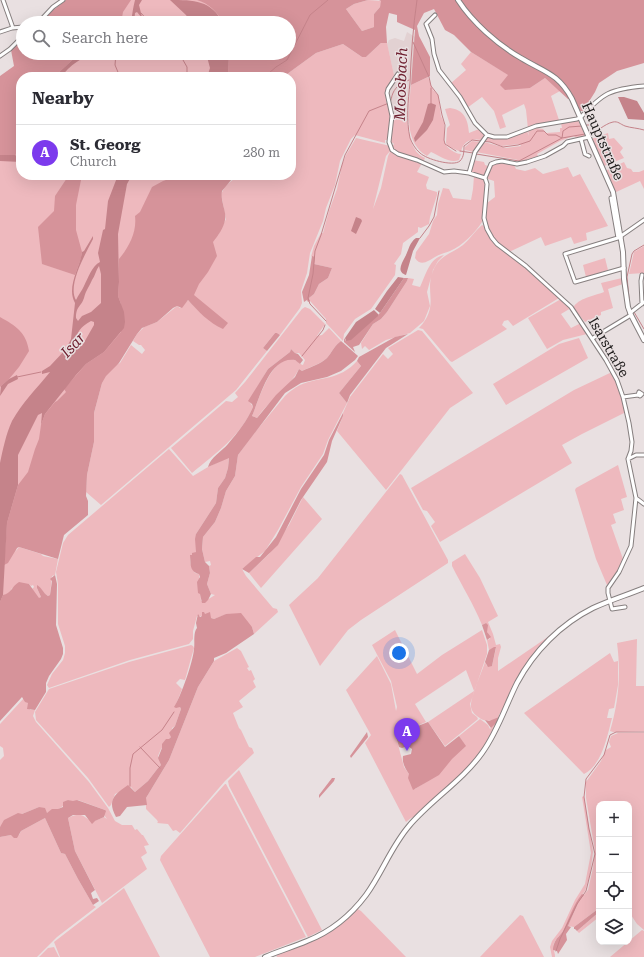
<!DOCTYPE html>
<meta charset="utf-8">
<style>
:root{--surface:#fff;--page:#f2f2f3;--text:#2b2b33;--muted:#7c7c81;--line:#e1e1e2;--accent:#7c3aed}
body{margin:0;font-family:"Roboto Serif",serif;background:var(--page);color:var(--text)}
.controls{position:absolute;right:12px;bottom:12px;display:grid;overflow:hidden;border-radius:8px;box-shadow:0 4px 16px #0002}
.controls button{width:36px;height:36px;display:grid;place-items:center;padding:0;border:0;border-bottom:1px solid var(--line);background:var(--surface);color:var(--text);font:20px sans-serif}
.you{position:absolute;left:399px;top:653px;width:14px;height:14px;margin:-10px;border:3px solid #fff;border-radius:50%;background:#1a73e8;box-shadow:0 0 0 6px #1a73e833}
.badge{display:grid;place-items:center;width:26px;height:26px;border-radius:50%;background:var(--accent);color:#fff;font-size:13px;font-weight:700}
.pin{position:absolute;translate:-50% -33px;filter:drop-shadow(0 1px 2px #0008)}
.pin::after{content:'';position:absolute;top:21px;width:14px;height:12px;background:inherit;clip-path:polygon(0 0,100% 0,50% 100%)}
.list{margin:0;padding:0;list-style:none}
h2{display:flex;justify-content:space-between;align-items:center;height:52px;margin:0;padding:0 16px;font-size:17px}
h2 small{font-size:13px;font-weight:400;color:var(--muted)}
.list li{display:grid;grid-template-columns:26px 1fr auto;gap:12px;align-items:center;box-sizing:border-box;height:56px;padding:0 16px;border-top:1px solid var(--line)}
.list b{display:block;font-size:15px;white-space:nowrap}
.list p{margin:0;font-size:13px;white-space:nowrap;color:var(--muted)}
.list em{font-size:13px;font-style:normal;color:var(--muted)}
.icon{flex:none;width:22px;height:22px;fill:none;stroke:currentColor;stroke-width:2;stroke-linecap:round;stroke-linejoin:round}
.map{position:relative;flex:none;width:644px;height:957px;overflow:hidden}
.search{position:absolute;background:var(--surface);box-shadow:0 4px 16px #0002;left:16px;top:16px;width:280px;height:44px;display:flex;align-items:center;gap:10px;box-sizing:border-box;padding:0 14px;border-radius:22px;color:var(--muted);font-size:15px}
.panel{position:absolute;background:var(--surface);box-shadow:0 4px 16px #0002;left:16px;top:72px;width:280px;height:108px;border-radius:16px}
.map>svg:first-child{display:block}
.built{fill:#e2d1d2}
.green{fill:#eeb9be;fill-rule:evenodd}
.forest{fill:#d6939a}
.water{fill:#c5838a;fill-rule:evenodd}
.lines{fill:none;stroke-linecap:round;stroke-linejoin:round}
.stream{stroke:#c5838a;stroke-width:1}
.street-casing{stroke:#867f7f;stroke-width:5}
.secondary-casing{stroke:#867f7f;stroke-width:6}
.street{stroke:#fff;stroke-width:3}
.secondary{stroke:#fff;stroke-width:4}
.labels{text-anchor:middle;stroke-width:3;stroke-linejoin:round;paint-order:stroke}
.street-label{font-size:14px;fill:#1f1c1c;stroke:#e9e0e1}
.water-label{font-size:15px;font-style:italic;fill:#6f2030;stroke:#e9e0e1}
</style>
<div class="map">
<svg width="644" height="957" viewBox="0 0 644 957">
<rect width="100%" height="100%" fill="#e9e0e1"/>
<path class="built" d="M407 32 415 37 409 114 410 121 403 122 391 114 386 104 387 88 394 75 387 44 389 40 395 38 404 41Z"/>
<path class="green" d="M75 0H357L325 21 267 77H21V175H236L225 186 239 175H291V77H283L316 53 343 44 362 57H366L381 43H387L394 75 387 88 386 101 391 112 388 140H385V143L355 135 351 139 340 161 335 185 326 208 323 221 310 253 307 273 301 291 302 303 300 308 280 335 277 333H275L263 348 267 351 236 390 101 505 86 492 87 475 94 442V413L102 383 106 375 15 552 19 547 41 554 43 556 58 559 55 575 52 576 50 595 48 596 37 588 41 597 39 599 32 589 34 587 33 585 31 586 29 584 12 588 10 593 5 714 0 720V80L35 53H289V23H55ZM225 187 221 194 226 219 218 235 219 193ZM193 295 202 314 188 300 180 308 177 306 157 322 144 327 137 334 133 341 139 345H141L145 350 142 354 131 345 120 363 116 365 136 329Z
M368 0 382 1 380 7 374 14V27L362 31 346 9 354 4Z
M471 52 530 88 545 78 560 91 551 96 559 120 557 121 528 129 526 110 524 104 502 115 506 127 500 129 494 111 482 97 467 108 450 84 466 70 461 64Z
M428 77 433 90 438 95 441 116 444 123V142C447 148 455 154 461 154L459 160C450 164 440 156 431 152L427 156C403 142 409 109 411 85Z
M450 108C464 110 468 119 469 133L479 129 485 135 482 140C471 138 463 141 461 152L448 146 446 143 447 128 450 125 445 109Z
M393 115 403 121H407C409 135 411 152 425 158L423 162C413 159 397 156 392 147L394 144 393 143 390 142Z
M578 120 586 137 576 138 574 136 560 141 537 154 538 156 518 163V160L476 152 484 142 506 148 521 146 520 144 502 146 484 140 487 137 501 139 509 138 527 131 529 136 528 131 536 128 543 129 546 133 560 132V128H562L561 123Z
M608 133 609 139 614 138 623 148 620 152 624 158 604 166 591 139Z
M356 138 386 145 389 146 391 150 386 156 373 209 381 188 388 156 390 152 393 151 401 157 422 163 417 172 429 177 426 185 427 189 437 192V195L430 217 429 224 421 228 418 227V232L403 243 401 254 394 264 396 265 395 275 371 309 355 319 344 334 343 341 326 323V319L310 301 309 298 314 294 319 284 328 278 332 268 314 264 312 256 311 257 314 246 321 233H323L329 211 337 189 342 165 346 155Z
M472 141 481 142 474 152 465 150V147Z
M473 160 484 162 485 165 488 166 484 176 471 172Z
M501 162 514 165 516 169 525 171 535 168 543 174 568 167 573 177 580 174 608 226 586 233 587 240 574 244 571 237 545 246 541 237 509 252C491 238 481 227 487 203L495 197 494 181 488 179V172L492 164Z
M624 162 627 168 631 169 633 172H639L644 170V189L640 181 614 193 605 171Z
M474 176 484 179 486 182C485 190 486 216 482 222 475 233 462 246 450 251 445 253 440 254 435 257 428 261 421 267 415 258L416 252 429 234 433 221 437 215 438 204 443 188 449 189 453 198 471 200 473 189Z
M482 225 484 226 488 233 559 298 513 326 508 320 504 321 502 325 507 329 452 362 450 361 423 329 419 328C442 303 421 291 436 265 442 255 454 252 463 245 470 239 475 231 482 225Z
M644 246V273L629 274 634 252Z
M444 255 438 261 433 270 427 292 430 306 424 321 410 333 386 340 369 350 365 346 362 349 361 343 373 324 381 319 387 312 407 281 408 278 414 279 412 285 420 287C426 275 429 258 444 255Z
M605 258 608 270 586 277 583 265Z
M622 278 623 284 608 289 613 308 601 312V315L585 322 573 308C578 298 594 296 604 292L601 283Z
M561 299 571 308 561 314 571 328 581 323 587 334 563 340 547 349 528 318Z
M305 307 310 309 325 324 317 336 322 335 329 328 341 341C335 345 332 352 327 358 321 364 309 367 302 371L299 369C289 389 269 400 257 418L252 416C259 400 270 358 292 359 297 360 299 364 303 365L305 360 299 353H295L291 349 290 352 268 369 249 401 253 407C240 437 216 453 192 473L171 448 226 401 232 402 238 397 235 393 245 382 302 309Z
M418 330 422 331 473 393 450 408 386 490 337 431 343 416V413L350 397 383 354 388 359 393 354 388 348Z
M579 338 588 358 506 405 493 384 559 344Z
M357 361 361 366 339 393 347 403 328 440 323 454 301 487 278 530 265 551 242 569 246 576 273 608 277 609 278 612 254 634 252 627 227 614 214 619 203 616H197L193 631V639L189 644 130 660 49 688 47 685 52 674 63 660 65 653V646L58 624V584L56 572 63 543 68 535 169 449 193 476 208 467 229 457 228 468 225 478 218 488 216 503 196 534V552C187 558 190 565 195 573L199 574 201 601 207 600 215 595 211 594 207 584 210 573 209 566 211 565 210 561 205 562 202 549 203 537 215 522 221 508 226 491 235 476 238 455 252 436 285 396C289 392 294 388 300 385 321 376 339 381 357 361Z
M612 372 617 383 626 412 582 434 562 445 572 463 440 542 431 526 435 522 427 511 423 510 411 488 574 390Z
M618 465 627 497 621 499 624 510 613 514 616 523 611 525 623 559 615 576 607 585 596 559 575 490 576 488Z
M400 474 402 475 448 560V563L361 620 348 630 320 666 289 605 318 578Z
M303 497 322 519 261 588 249 573 269 554 289 525Z
M465 554 480 578 498 616 488 622 493 634 496 645 500 644 501 647 498 658V671L558 630 543 643 523 669 502 713 499 714V717C493 721 487 722 481 719 477 716 472 713 471 707 470 698 482 672 485 662L487 666H492L496 648 489 650 487 640 490 639 487 632 486 623 482 625C474 605 462 586 452 566V562Z
M395 630 417 674 442 655 482 630 487 645V654L470 704 472 713 477 717 478 719 445 746 428 722 474 691 466 670 415 704 426 722 405 731 396 737 404 767 409 774 415 789 426 782 465 746 459 736 480 719 488 725 490 729 498 719C488 757 444 790 416 816L411 818 406 822 365 743 371 735 346 690 377 656 391 684 396 711 397 707 391 681 372 645Z
M637 639 636 686H644V731L613 732 610 731C619 701 621 673 617 643Z
M191 645 193 646 194 648 185 680 180 679 176 683 182 689 175 707H180L181 709 175 726 172 728 171 737 161 749 158 756 161 765 158 768 148 781 135 792 131 787 115 794 111 805 109 807 88 778 36 720 35 712 49 689 129 662Z
M237 648 241 651 249 667 247 668 249 671 251 670 255 679 253 681 256 687 239 701 243 707 233 713 239 728 241 730 249 747 252 748 254 753 225 781 180 833 176 830 173 831 168 824 157 823 158 822 157 820 146 809V798L169 760 198 687 214 661Z
M610 653 614 662 618 661V685L614 708 609 709 607 718H612C607 737 602 765 584 774L524 713Z
M24 698 28 703 30 710H35L33 716 36 722 89 782 108 808 115 821 122 825H132L135 830 137 829 142 835H143L149 845 144 846 147 853 141 857 147 869 102 903 75 851 68 818C85 809 84 821 95 821 97 820 101 818 104 817L107 819 104 815 105 810 78 800 73 802 68 800C62 809 57 810 47 813L39 807 22 814 0 827V760L4 756 3 748 0 746V724Z
M618 733H644V930L637 924 629 912V804H599V910L598 909 574 927 568 926 579 901 588 890 593 868 595 851 586 798V782L601 761 606 750 611 747 609 742 611 736Z
M239 770 322 930 308 937 229 786 228 781Z
M225 784H226L306 937 255 957H210L160 860 161 856Z
M584 796 593 852 590 874 585 891 581 896 563 931C560 936 553 941 553 948 554 951 555 953 555 957H552L550 947 552 941 562 928 575 900 585 884 591 853 583 803 582 797Z
M45 818 61 853 65 854 78 879 93 905 96 907 57 937 37 957H0V837L11 835H19L21 831Z
M124 888 160 957H60L54 942Z
M356 908 361 911 406 957H277L276 954 313 941V940Z
M599 912V917L579 933 577 931Z
M520 915 523 916 544 957H480Z
M642 930 644 931V957H610Z
M54 947 59 957H39L48 948Z"/>
<path class="forest" d="M66 0H131L123 12 121 23H39L52 11Z
M197 0H368L354 4 346 9 362 31 374 27V14L380 7 381 1 379 0H644V63L617 71 599 83 595 92 583 111H579L573 97 568 99 545 78 530 88 505 90 500 85 508 75 471 52 454 35 445 30 434 9 424 13 417 26 419 36 430 57V76L411 85 415 30 397 22V15L389 13 386 27 387 43H381L366 57H362L343 44 316 53 283 77H228L229 53H289V23H223C218 12 208 3 197 0Z
M23 39V53H80L56 75 55 77H21V152L15 155H0V76L14 66 11 50Z
M69 175H82L76 205V230L82 252 81 258 75 275 42 264 38 227 54 211 55 196Z
M181 175H239L231 180 222 191C220 201 227 212 225 220 224 227 218 236 213 242L217 256 208 272 199 284 194 295 228 323 223 329C209 323 198 311 188 300L182 308 177 306 173 308 157 322 142 328 137 334 119 363 106 376 102 383 94 413V442L87 475 86 496 88 501V515L64 535 58 559 19 547 17 548 8 563 4 565 7 523 16 492 18 485 28 472 35 449 39 439 41 425 45 414 55 402 57 401 66 392 64 389 86 364 104 352 121 332V304L118 296 119 282V259C129 247 137 232 135 216L140 212 152 187 163 181Z
M312 256 315 257 314 264 332 268 328 278 319 284 314 294 309 298 310 301 308 302 307 300 304 302 302 292 309 275Z
M404 278H408L407 281 387 312 381 319 373 324 359 345 353 347 355 352 344 342V338L346 341 380 313Z
M0 317C16 326 26 332 29 351L19 367 9 379 0 387Z
M275 333H277L280 335 267 351 263 348Z
M408 334 386 348 350 395 347 403 339 393 361 366 357 361 359 357 395 337Z
M341 341 358 356 355 360 341 371 327 377 301 383 285 393 238 455 235 476 226 491 221 508 215 522 203 537 202 549 205 562 209 566 210 573 207 584 211 594 208 600 205 603H202L200 594 198 593 197 582 200 577 199 574C189 571 191 564 190 555H192V553L196 552 195 539 196 534 216 503 218 488 225 478 228 468 229 458 208 467C210 458 222 451 228 444 238 432 247 421 253 407L252 404 248 401 268 369 290 352 291 349 295 353 298 354 303 360 300 364 295 360C269 356 260 398 252 416L257 418 276 395 295 377 299 369 302 371C310 367 321 364 327 358 332 352 335 345 341 341Z
M343 413V416L332 441 327 462 301 500 278 545 249 573 242 569 256 557H260L276 537 301 489 324 455 329 440Z
M55 575 57 584 56 625 63 648V654L61 659 49 676 46 683V692L35 710 27 709 28 703 25 702 22 697 0 721V602L3 595C11 594 12 586 19 582L29 584 39 598 41 597 37 588V585C42 588 43 593 48 596L50 595 52 581 50 579Z
M202 612H204L205 614 210 612 211 618 214 619 226 614 241 613 252 627 254 634 226 653 214 658V661L198 687 169 760 146 798 147 805 127 807 120 816 116 817C107 800 114 795 128 785L135 792 148 781 158 768 161 765 158 758 162 748V744L166 739H169L171 737 169 733 175 726 181 709 180 707 176 708 174 707C181 696 193 662 194 649 195 643 193 633 197 628L196 623 198 614 200 617 202 616Z
M486 623 488 625 487 632 491 637 487 640 482 625Z
M494 647H496L492 666 488 667 485 662 489 650Z
M499 717 501 718 491 728 485 720 489 721Z
M428 722 445 747 459 736 466 746 452 759 439 775 413 790 408 778 409 774C405 768 402 763 403 756L411 754 412 749 408 746 402 748 399 747 396 737 405 731Z
M367 732 368 737 351 758 350 756Z
M332 778H335L334 781 319 798V795Z
M68 800 73 801 77 800 105 810 106 811 104 817 95 821 92 824 85 815H73L68 818 75 851 95 890 91 893 93 899 97 898 99 901 93 905 78 879 65 854 61 853 45 818 21 831 17 838H14L11 835 0 837V827L4 820 18 813 22 814 39 807 45 808 47 813 52 809H58L63 807V802Z
M582 894 584 895 579 901 568 926 571 927 566 934 567 940 558 954 557 951 553 950C553 948 553 946 554 944 556 938 560 936 563 931 569 919 573 905 582 894Z
M598 909 599 912 577 931 575 929H574V927Z"/>
<path class="water" d="M135 0H142L139 5 142 17V18L137 12 135 13 134 23H131C132 15 133 8 135 0Z
M170 0C194 0 211 0 223 23H191L186 15Z
M80 53H96C83 56 69 66 61 77H55L56 75Z
M206 53H229L228 77H207L210 68Z
M618 97H624L637 101 644 113V120L628 119Z
M431 103 436 105 433 120 427 130 415 142 414 138 423 122 428 104Z
M0 155H15L21 158V162L0 161Z
M118 175H132L127 184 118 234 119 282 118 296 124 312 125 322 124 328 104 352 86 364 76 375 45 414 41 425 42 413 38 415 18 455V485L7 523 3 595 0 602V463C3 449 6 434 12 421 22 403 37 388 50 372L42 374V371L50 366 66 349 71 339 75 303C66 287 80 268 82 252L84 251 93 236V239C86 253 67 285 76 300 78 295 82 291 84 286 88 278 92 266 100 262L98 253 103 230 105 229 108 201ZM99 266 101 274V303L91 312 82 316 78 321 76 318C76 306 81 307 84 298 86 290 89 287 92 280 95 276 96 270 99 266ZM91 321 94 322V325L82 346 76 347 74 344C77 332 80 327 91 321Z
M356 217 361 219 362 221 356 234 351 231Z
M416 238H420L413 251 406 275C396 272 402 263 405 257 409 250 409 243 416 238Z
M398 277 404 278 380 313 375 309 387 291Z
M374 310 378 314V316L351 340 346 341 345 338 356 322Z
M17 375 18 379 8 384 0 396 1 386 9 379Z"/>
<g class="lines">
<path class="stream" d="M417 0C413 27 411 55 410 83 408 101 406 120 410 138 412 143 415 149 420 153 426 159 453 167 460 161 464 157 464 151 464 146L472 140 490 142 503 147 518 145 530 141 537 131H544L548 135H556L562 138 585 134
M141 13 150 23
M413 42 429 77 431 86 438 95 442 115 445 125 444 140 445 144 456 151
M116 53 115 65 120 77
M179 53 187 67V77
M50 77 56 75
M268 77 269 73 276 67 287 60 310 15 328 0
M431 88V103
M586 125H592L595 123
M590 133C598 132 604 124 613 122 618 121 620 124 625 126 631 128 638 128 644 130
M460 151 473 153
M476 154 519 161 562 138 563 131 569 127 582 126
M420 238 429 226 434 217 439 191
M629 298 627 277 632 254 634 251 644 245
M634 312 644 329
M326 321 310 304 308 298 313 274 315 251 321 235 345 155 369 111 389 103C392 100 391 97 393 93 396 86 402 83 409 80
M302 356 323 330 325 325
M17 377 41 372
M140 747 160 768
M130 786V768L133 754 162 730 174 712
M556 951 560 939 577 904 586 891 595 854 589 829 584 797 586 779 604 755 610 735 616 732H644"/>
<g class="street-casing">
<path id="street" d="M3 0 13 28
M435 15 426 24 432 39 434 54 439 70 460 97 475 123 487 135 494 137H507L536 126 577 119 581 117C603 93 610 89 644 86
M38 23 53 7 63 0
M0 32 12 28 23 27
M0 56 10 49 23 36
M398 74 388 89 387 93 392 116 389 142 392 150 398 154 417 160 444 172 454 171 469 173 485 178 487 184 484 218 487 229 492 238 497 244 526 266 571 307 606 360 617 380 623 397 629 423 632 442 631 451 628 459 636 498 631 546 619 572 608 588V593L612 609 625 607
M581 139 585 154 589 156
M469 173 475 152 487 135
M485 178 491 164 496 162 502 161 517 164 527 162 545 156 563 146 567 142 589 137
M611 198 618 238
M621 236 644 220
M621 237 565 254 575 282 624 268
M642 304 641 281 642 275
M630 313 644 302
M593 338 631 315
M623 397 638 395 640 396 642 394 639 392 638 395
M628 459 636 455H644
M636 498 644 504"/>
</g>
<g class="secondary-casing">
<path id="secondary" d="M458 0C472 22 498 45 521 58 544 72 558 73 572 99L613 192 623 252 624 279 628 307 631 315 644 340
M265 957C279 951 293 947 307 941 330 932 351 915 366 895 382 873 391 847 409 826 431 800 462 781 482 753 498 731 505 707 517 683 534 651 561 624 593 608 610 600 627 595 644 588"/>
</g>
<use href="#street" class="street"/>
<use href="#secondary" class="secondary"/>
</g>
<g class="labels">
<g class="street-label">
<text transform="translate(603 141) rotate(66)" y="5">Hauptstraße</text>
<text transform="translate(609 347) rotate(60)" y="5">Isarstraße</text>
</g>
<g class="water-label">
<text transform="translate(401 84) rotate(-88)" y="5">Moosbach</text>
<text transform="translate(73 345) rotate(-47)" y="5">Isar</text>
</g>
</g>
</svg>
<div class="controls">
<button>+</button>
<button>−</button>
<button><svg class="icon" aria-label="locate" viewBox="0 0 24 24"><circle cx="12" cy="12" r="6"/><path d="M12 2v4M12 18v4M2 12h4M18 12h4"/></svg></button>
<button><svg class="icon" aria-label="layers" viewBox="0 0 24 24"><path d="M12 4l9 5-9 5-9-5zM3 14l9 5 9-5"/></svg></button>
</div>
<div class="you"></div>
<div class="pin badge" style="left:407px;top:751px">A</div>
<div class="search"><svg class="icon" aria-label="search" viewBox="0 0 24 24"><circle cx="10" cy="10" r="6"/><path d="M15 15l6 6"/></svg>Search here</div>
<section class="panel">
<h2>Nearby<small></small></h2>
<ul class="list">
<li><span class="badge">A</span><div><b>St. Georg</b><p>Church</p></div><em>280 m</em></li>
</ul>
</section>
</div>
